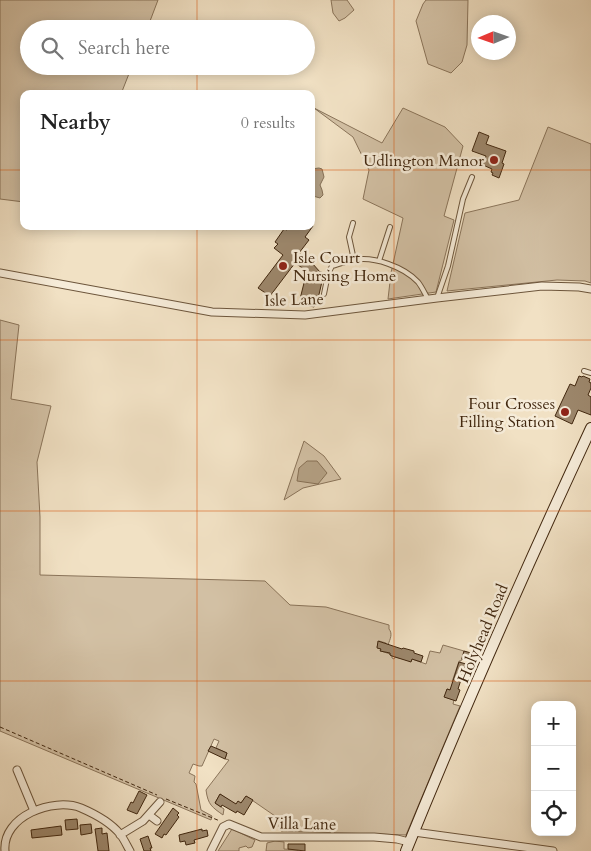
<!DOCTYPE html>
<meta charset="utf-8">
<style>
:root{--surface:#fff;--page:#f6f6f6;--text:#222;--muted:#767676;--line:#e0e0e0}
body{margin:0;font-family:Cardo,serif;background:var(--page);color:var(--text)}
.controls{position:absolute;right:15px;bottom:15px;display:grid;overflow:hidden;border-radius:10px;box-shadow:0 2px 12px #0003}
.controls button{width:45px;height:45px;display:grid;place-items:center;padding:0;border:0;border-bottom:1px solid var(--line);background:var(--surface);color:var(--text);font:25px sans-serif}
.compass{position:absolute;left:471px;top:15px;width:45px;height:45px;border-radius:50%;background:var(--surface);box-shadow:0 2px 12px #0003;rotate:268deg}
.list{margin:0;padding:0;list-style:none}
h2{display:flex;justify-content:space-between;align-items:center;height:65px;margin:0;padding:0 20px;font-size:21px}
h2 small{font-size:16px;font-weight:400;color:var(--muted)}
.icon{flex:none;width:28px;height:28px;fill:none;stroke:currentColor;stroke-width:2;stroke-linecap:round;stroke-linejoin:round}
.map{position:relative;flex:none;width:591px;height:851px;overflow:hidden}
.search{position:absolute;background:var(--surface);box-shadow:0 2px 12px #0003;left:20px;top:20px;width:295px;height:55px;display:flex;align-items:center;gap:12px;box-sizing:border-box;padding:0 18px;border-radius:28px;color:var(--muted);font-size:19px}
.panel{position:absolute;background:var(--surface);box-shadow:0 2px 12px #0003;left:20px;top:90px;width:295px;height:140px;border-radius:10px}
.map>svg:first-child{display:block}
.green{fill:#d3c1a5;stroke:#8a745a}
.water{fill:#b5a286;stroke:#877156}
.building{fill:#9d886d;stroke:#41270f}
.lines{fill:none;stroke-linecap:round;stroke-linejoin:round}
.service-casing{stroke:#6d563c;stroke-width:6}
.minor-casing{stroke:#6d563c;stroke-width:9}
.secondary-casing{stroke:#41270f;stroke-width:12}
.path{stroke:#41270f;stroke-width:1;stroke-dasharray:4 2.5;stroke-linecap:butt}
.service{stroke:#f6ecd9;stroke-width:4}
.minor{stroke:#f6ecd9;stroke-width:7}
.secondary{stroke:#f6ecd9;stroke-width:10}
.grid{fill:none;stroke:#d7540c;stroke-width:1;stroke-opacity:0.55}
.poi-dot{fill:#8f2418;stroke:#f6ecd9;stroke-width:2}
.labels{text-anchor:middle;stroke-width:5;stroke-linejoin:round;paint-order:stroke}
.poi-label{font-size:16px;fill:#41270f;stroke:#f6ecd9;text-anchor:end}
.street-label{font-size:16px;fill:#41270f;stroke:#f6ecd9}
</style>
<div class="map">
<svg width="591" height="851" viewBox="0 0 591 851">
<rect width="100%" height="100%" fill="#f1e1c4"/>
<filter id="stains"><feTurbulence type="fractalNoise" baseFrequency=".004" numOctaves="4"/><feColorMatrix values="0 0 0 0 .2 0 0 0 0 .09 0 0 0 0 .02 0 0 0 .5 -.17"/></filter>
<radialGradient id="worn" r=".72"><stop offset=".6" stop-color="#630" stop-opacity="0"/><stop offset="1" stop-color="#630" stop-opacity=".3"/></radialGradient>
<path class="green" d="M0 0H158L147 29H29V66H132L121 94H24V202L0 199Z
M331 0H347L354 10 345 18 339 21 333 13Z
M426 0H468L467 45 462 62 451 73 428 64 416 21 423 4Z
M314 108 382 143 403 108 445 127 463 146 444 216 454 220 436 292 388 299 391 273 403 218 363 199 369 170 353 137Z
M548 127 591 144V283L585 281 557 280 447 291 465 213 519 200Z
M0 320 19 325 11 399 51 406 37 462 40 517V575L265 581 290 605 326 607 389 625V629C393 634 390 639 388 645L386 644V643L379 641 377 647 381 649V651L390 654V655L392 656V658L394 659 395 657 411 661 412 659 426 664 430 651 440 653 443 645 464 651 461 661H459L452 682 457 684 455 691 447 689 445 697 454 700 453 704 460 706 406 835 281 831 275 821V816L246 796 241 803 236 805 220 794 215 803 224 809 223 815C212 807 208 805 206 790L229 760 225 759 227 753 216 748 219 741 214 739 202 766H199L193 764 189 773 195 776 194 782 196 784 201 810 212 816 211 820 0 731Z
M304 441 324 456 341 479 303 488 284 500Z
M232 829 255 840 252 847 248 848 246 846 239 848V851H218Z
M275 841 284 842V849L298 850V851H266L267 843Z"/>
<path class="water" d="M319 168 322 169 324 177 320 185 322 190 323 195 320 198 313 196 311 193V169Z
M307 461H317L327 473 318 484 297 481 299 468Z"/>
<path class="building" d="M479 132 489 136 486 144 506 151 502 163 504 164 499 178 492 175 493 173 491 172 492 169 483 165 486 156 472 151Z
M290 226H313L305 237 309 240 299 253 312 263 320 272 324 273 317 303 314 307 299 303 307 271 295 263 270 296 258 288 283 255 274 248 278 244 275 242 284 229 287 230Z
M579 376 582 377 583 376 590 379 589 382 591 383V388L588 395 591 397V415L578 410 572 424 555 416 570 384 575 386Z
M378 641 402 649 403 648 414 651V653L423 656 421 662 412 659 411 662 392 656 390 655V653L380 651 381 649 377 648Z
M464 651 478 655 476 663 462 659Z
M459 662 466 664 458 689 460 690 456 701 444 697 447 689 450 690Z
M211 746 227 753 225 759 208 751Z
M139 791 147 795 137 814 127 810 131 802 133 803Z
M220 794 236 804 238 801 241 803 246 796 253 800 244 815 237 811 236 813 222 805 221 807 215 803Z
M173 808 179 813 177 815 179 817 166 835 164 834 162 838 155 834Z
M77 819 78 829 66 830 65 820Z
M91 824 92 833 81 835 80 825Z
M61 826 62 835 32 838 31 830Z
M102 828V834L107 833 109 851H98L95 829Z
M202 829V831L207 830 208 836 194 840 195 843 186 845 185 841 180 842 179 835Z
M148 836 152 848H150L151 851H144L140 839Z
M288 844H305V851L288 849Z"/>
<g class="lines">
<g class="service-casing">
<path id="service" d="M353 223 349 237 354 260
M379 261 390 227
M324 294 328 274 332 266C339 264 347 261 354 260 374 256 404 267 418 282 422 287 425 294 428 299
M437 298 448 266 463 199 472 177
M584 371 591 373"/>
</g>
<g class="minor-casing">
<path id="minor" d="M0 273 212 312 305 315 437 298 542 286 579 287 591 289
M17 770 34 811
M149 815 157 821
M414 832 553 851
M120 835 143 821 160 802
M5 851C2 816 53 797 81 808 95 814 111 823 120 834 124 839 127 846 130 851
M211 851 223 827 229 824 261 837H374L397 839 409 842"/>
</g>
<g class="secondary-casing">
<path id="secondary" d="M406 851C464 708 526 568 591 428"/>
</g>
<path class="path" d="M0 727 157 795
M166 799 220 821"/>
<use href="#service" class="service"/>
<use href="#minor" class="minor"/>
<use href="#secondary" class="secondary"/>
</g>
<path class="grid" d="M197 0V29M394 0V851M197 66V94M0 170H24M311 170H591M197 226V851M0 340H591M0 511H591M0 681H591"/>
<g class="poi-dot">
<circle cx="494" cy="160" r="5"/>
<circle cx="283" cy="266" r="5"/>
<circle cx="565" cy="412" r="5"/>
</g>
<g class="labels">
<g class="poi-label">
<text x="484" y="166">Udlington Manor</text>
<text x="293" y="263" text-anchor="start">Isle Court<tspan x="293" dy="18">Nursing Home</tspan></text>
<text x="555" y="409">Four Crosses<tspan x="555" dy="18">Filling Station</tspan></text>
</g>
<g class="street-label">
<text transform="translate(294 299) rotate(-2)" y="6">Isle Lane</text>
<text transform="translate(482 633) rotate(-67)" y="6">Holyhead Road</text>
<text transform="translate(302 823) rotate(1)" y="6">Villa Lane</text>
</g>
</g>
<rect width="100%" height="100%" filter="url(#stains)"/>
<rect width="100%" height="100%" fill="url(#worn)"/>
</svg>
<div class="controls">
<button>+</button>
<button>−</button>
<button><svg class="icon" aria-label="locate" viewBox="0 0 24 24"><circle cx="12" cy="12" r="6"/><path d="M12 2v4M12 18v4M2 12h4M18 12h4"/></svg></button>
</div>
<svg class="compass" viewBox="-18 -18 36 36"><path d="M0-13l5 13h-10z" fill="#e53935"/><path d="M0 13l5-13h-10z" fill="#767676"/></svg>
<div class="search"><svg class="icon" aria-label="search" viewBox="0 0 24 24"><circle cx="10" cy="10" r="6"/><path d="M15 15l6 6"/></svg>Search here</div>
<section class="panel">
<h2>Nearby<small>0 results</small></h2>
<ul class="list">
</ul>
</section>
</div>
